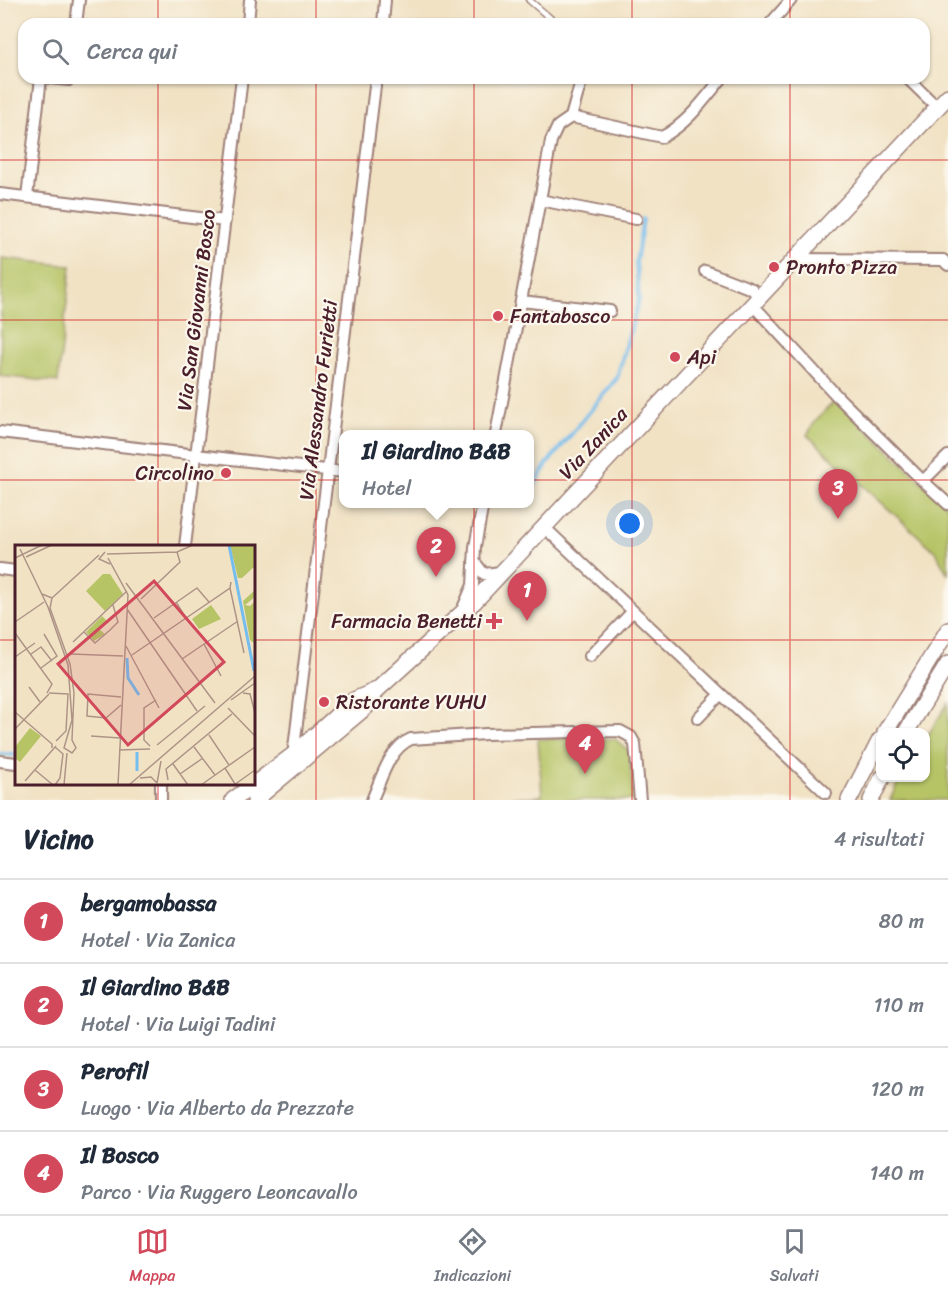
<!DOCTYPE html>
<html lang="it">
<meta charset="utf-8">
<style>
:root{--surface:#fff;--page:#f6f6f7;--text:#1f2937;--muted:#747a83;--line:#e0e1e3;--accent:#d1495b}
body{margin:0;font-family:Sriracha,sans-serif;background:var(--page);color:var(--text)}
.controls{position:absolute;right:18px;bottom:18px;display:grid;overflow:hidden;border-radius:12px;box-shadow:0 2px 4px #0004}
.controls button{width:54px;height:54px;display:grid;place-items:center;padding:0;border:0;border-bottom:2px solid var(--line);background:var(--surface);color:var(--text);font:30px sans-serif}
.you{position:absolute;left:630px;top:524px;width:21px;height:21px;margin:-15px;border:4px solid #fff;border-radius:50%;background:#1a73e8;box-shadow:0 0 0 9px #1a73e833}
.badge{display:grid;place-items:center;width:39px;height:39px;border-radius:50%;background:var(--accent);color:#fff;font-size:20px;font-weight:700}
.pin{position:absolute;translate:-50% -50px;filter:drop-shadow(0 2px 3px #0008)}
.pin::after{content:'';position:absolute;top:32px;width:21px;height:18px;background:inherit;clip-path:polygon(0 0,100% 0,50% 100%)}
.popup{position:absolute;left:339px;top:430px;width:195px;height:78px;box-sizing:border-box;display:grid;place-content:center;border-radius:12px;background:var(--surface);filter:drop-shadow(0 2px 4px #0005);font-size:20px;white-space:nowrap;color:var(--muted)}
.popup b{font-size:22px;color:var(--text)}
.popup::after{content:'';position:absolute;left:50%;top:100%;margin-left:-12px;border:12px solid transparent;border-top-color:var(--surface)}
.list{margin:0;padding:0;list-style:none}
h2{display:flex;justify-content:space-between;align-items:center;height:78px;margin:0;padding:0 24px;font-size:26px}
h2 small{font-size:20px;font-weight:400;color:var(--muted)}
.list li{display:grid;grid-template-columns:39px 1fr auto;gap:18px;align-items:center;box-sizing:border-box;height:84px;padding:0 24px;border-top:2px solid var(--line)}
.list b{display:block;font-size:22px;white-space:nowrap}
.list p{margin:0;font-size:20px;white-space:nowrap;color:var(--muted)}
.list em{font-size:20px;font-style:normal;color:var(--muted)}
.icon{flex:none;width:33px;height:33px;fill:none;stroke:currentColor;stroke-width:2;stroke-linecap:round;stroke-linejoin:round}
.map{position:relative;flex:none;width:948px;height:800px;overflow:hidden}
.search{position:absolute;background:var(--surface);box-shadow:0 2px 4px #0004;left:18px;right:18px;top:18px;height:66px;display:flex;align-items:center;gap:15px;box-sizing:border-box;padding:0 21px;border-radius:18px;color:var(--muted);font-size:22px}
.sheet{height:414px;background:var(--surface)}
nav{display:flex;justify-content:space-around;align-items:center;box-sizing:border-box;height:84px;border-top:2px solid var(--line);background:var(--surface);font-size:16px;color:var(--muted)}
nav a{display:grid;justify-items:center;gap:3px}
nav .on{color:var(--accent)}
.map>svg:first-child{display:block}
.green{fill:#b6c466;stroke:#807248;stroke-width:1.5}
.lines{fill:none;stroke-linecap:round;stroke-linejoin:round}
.stream{stroke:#74bded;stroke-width:4}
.lane-casing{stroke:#9e8078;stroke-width:8}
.street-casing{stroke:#9e8078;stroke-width:14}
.secondary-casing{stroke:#9e8078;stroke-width:18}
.lane{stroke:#fff;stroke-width:5}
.street{stroke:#fff;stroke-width:10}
.secondary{stroke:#fff;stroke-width:15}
.grid{fill:none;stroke:#d62828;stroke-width:1.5;stroke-opacity:0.55}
.poi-dot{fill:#d1495b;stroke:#fbf7ec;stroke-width:2}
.labels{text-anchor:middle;stroke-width:4.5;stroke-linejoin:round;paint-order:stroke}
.poi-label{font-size:20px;fill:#4a1f2b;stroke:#fbf7ec;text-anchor:start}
.street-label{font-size:20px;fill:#4a1f2b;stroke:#fbf7ec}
.inset-river{fill:none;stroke:#74bded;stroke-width:3}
.inset-road{fill:none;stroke:#ae9487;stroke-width:1.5}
.view{fill:#d1495b;fill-opacity:0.15;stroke:#d1495b;stroke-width:3}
.inset-edge{fill:none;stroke:#4a1f2b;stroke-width:3}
</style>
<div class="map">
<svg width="948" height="800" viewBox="0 0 948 800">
<rect width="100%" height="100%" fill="#fbf7ec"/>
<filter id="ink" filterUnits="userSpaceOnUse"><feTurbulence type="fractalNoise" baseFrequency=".0167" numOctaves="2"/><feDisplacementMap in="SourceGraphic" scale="12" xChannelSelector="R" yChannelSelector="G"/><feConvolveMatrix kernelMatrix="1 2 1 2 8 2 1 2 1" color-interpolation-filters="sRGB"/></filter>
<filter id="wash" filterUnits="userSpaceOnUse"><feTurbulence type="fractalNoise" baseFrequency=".008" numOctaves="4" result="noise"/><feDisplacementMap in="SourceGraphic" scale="24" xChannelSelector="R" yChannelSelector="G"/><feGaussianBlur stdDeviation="1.35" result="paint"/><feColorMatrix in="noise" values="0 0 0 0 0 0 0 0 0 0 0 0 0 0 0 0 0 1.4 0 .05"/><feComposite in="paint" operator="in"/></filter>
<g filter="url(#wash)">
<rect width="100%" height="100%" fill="#f1e2c4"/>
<path class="green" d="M2 258 71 266 58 382 0 376Z
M836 400 948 507V575L936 552 807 435 816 420Z
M948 703V800H890L900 778H926V738Z
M538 739H615L629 751 633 800H465L542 796Z"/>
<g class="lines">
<path class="stream" d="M529 494 547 464 617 378 639 299 636 262 643 219
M0 754 16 755"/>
</g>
</g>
<g filter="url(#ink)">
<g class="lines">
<g class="lane-casing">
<path id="lane" d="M529 0 557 24"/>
</g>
<g class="street-casing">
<path id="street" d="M76 24 79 0
M248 24 250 0
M383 24 385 0
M770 24 791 0
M50 78 68 80 69 78
M907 78 937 107
M571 117 662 137C687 124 704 100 722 78
M571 117 582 78
M0 194 225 221
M27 197 41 78
M540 200 636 219
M795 259 943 260 948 265
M705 271 752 289 759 297
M521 301 610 311
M752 304 837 396 923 481 948 456
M0 432 343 472
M496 434 551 141 558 126 571 117
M923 481 948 504
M544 527 826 793
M185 546 242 78
M474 561 484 574 501 572
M0 569 16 571
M463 608 473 585 475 547 483 504
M590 656 633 611
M698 718 721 694
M293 756 376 78
M0 761 16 763
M161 800V784
M372 800C381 780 389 748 411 739L486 734 620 731 631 737 635 744 640 800"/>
</g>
<g class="secondary-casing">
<path id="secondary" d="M885 732 948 630
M906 732 948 664
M233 800 293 755 354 700 377 690
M255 800 366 707 377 690 474 602 948 96
M849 800 880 740
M871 800 882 778"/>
</g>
<use href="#lane" class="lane"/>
<use href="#street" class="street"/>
<use href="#secondary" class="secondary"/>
</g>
</g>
<path class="grid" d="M158 0V24M316 0V24M474 0V24M632 0V24M790 0V24M158 78V546M316 78V800M474 78V800M632 78V800M790 78V800M0 160H948M0 320H948M0 480H948M0 640H16M254 640H948M158 784V800"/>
<g class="poi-dot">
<circle cx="774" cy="267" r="6"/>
<circle cx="498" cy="316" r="6"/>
<circle cx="675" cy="357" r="6"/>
<circle cx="226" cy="473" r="6"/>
<path d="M491 612h6v6h6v6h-6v6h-6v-6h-6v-6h6z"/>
<circle cx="324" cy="702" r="6"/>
</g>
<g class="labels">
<g class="poi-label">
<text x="786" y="274">Pronto Pizza</text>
<text x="510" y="323">Fantabosco</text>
<text x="687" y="364">Api</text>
<text x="214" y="480" text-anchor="end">Circolino</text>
<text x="482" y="628" text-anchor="end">Farmacia Benetti</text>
<text x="336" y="709">Ristorante YUHU</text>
</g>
<g class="street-label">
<text transform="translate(196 310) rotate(-83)" y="7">Via San Giovanni Bosco</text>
<text transform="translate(318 400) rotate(-83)" y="7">Via Alessandro Furietti</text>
<text transform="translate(593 443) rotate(-47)" y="7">Via Zanica</text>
</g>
</g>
<g transform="translate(15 545)">
<rect width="240" height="240" fill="#f1e2c4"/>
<path d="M215 0H240V21L227 33H223ZM88 29H95L108 49 90 66 71 46ZM240 45V52L230 60 235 61 240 56V99L235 95 228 56ZM196 60 206 74 184 84 177 74ZM87 71 92 76 84 84 90 89 79 96 71 87ZM15 183 26 191 5 217 0 213V202Z" fill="#b6c466"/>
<path class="inset-river" d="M214 0 239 126M112 113 113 133 124 150M122 226V207"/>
<path class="inset-road" d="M5 4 33 62 53 120 57 175 49 203 57 208 61 203 57 195 59 148 55 119 35 63 37 53 27 49M90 7 84 14 95 19M92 9 162 7 178 0M11 12 37 0M0 13 27 0M93 13 113 50 103 240M111 38 200 158M215 43 229 108M37 53 84 10M126 54 165 17 162 7M161 57 171 73M112 64 182 166M139 73 182 43 194 57M0 77 29 57M69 87 80 98 95 85 103 77 98 60M0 88 37 139 32 148M58 97 112 46M189 99 206 131M111 101 144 163M16 109 26 102 37 116M56 109 108 111M117 110 215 43 216 37M0 112 20 98M167 114 223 76M26 123 42 111 29 89M14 142 25 157M34 148 53 149 51 186 41 196M228 148 235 149 240 168M216 155 240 138M106 160 91 173 72 171 73 149 106 152M213 163 240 191M0 167 37 199V203M0 184 34 149M194 190 214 220M76 191 105 193M142 200 190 161M135 201 129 195V163L141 155M179 202 200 230M104 205 135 204M158 219 173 240M210 223 220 239M20 225 38 240M165 229 188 213M125 233 136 232 142 238M153 235 151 224 217 169M10 236 41 201M142 238 146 216M40 240 45 233 48 209 40 202M49 240 52 208M114 240 240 131M186 240 240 202M219 240 240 225"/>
<path class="view" d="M139 36 209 117 113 200 43 119Z"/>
<rect width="240" height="240" class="inset-edge"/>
</g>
</svg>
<div class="controls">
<button><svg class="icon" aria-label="locate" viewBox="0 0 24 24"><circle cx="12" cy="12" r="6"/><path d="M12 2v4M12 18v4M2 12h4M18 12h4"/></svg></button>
</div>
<div class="you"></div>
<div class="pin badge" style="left:527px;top:621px">1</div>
<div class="pin badge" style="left:436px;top:577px">2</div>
<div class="popup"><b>Il Giardino B&amp;B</b>Hotel</div>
<div class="pin badge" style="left:838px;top:519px">3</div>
<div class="pin badge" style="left:585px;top:774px">4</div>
<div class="search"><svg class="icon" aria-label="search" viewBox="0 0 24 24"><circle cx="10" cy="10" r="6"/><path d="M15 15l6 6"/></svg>Cerca qui</div>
</div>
<section class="sheet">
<h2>Vicino<small>4 risultati</small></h2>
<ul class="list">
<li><span class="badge">1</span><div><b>bergamobassa</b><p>Hotel · Via Zanica</p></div><em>80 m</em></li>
<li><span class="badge">2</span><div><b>Il Giardino B&amp;B</b><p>Hotel · Via Luigi Tadini</p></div><em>110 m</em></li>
<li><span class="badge">3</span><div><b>Perofil</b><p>Luogo · Via Alberto da Prezzate</p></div><em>120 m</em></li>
<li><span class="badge">4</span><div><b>Il Bosco</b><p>Parco · Via Ruggero Leoncavallo</p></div><em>140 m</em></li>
</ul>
</section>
<nav>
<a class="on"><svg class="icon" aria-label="map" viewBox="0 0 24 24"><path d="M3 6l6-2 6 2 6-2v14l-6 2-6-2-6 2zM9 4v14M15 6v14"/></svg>Mappa</a>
<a><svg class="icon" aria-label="directions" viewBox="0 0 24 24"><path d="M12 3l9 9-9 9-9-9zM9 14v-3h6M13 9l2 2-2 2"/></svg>Indicazioni</a>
<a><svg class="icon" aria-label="saved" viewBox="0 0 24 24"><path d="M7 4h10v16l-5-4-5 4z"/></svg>Salvati</a>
</nav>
